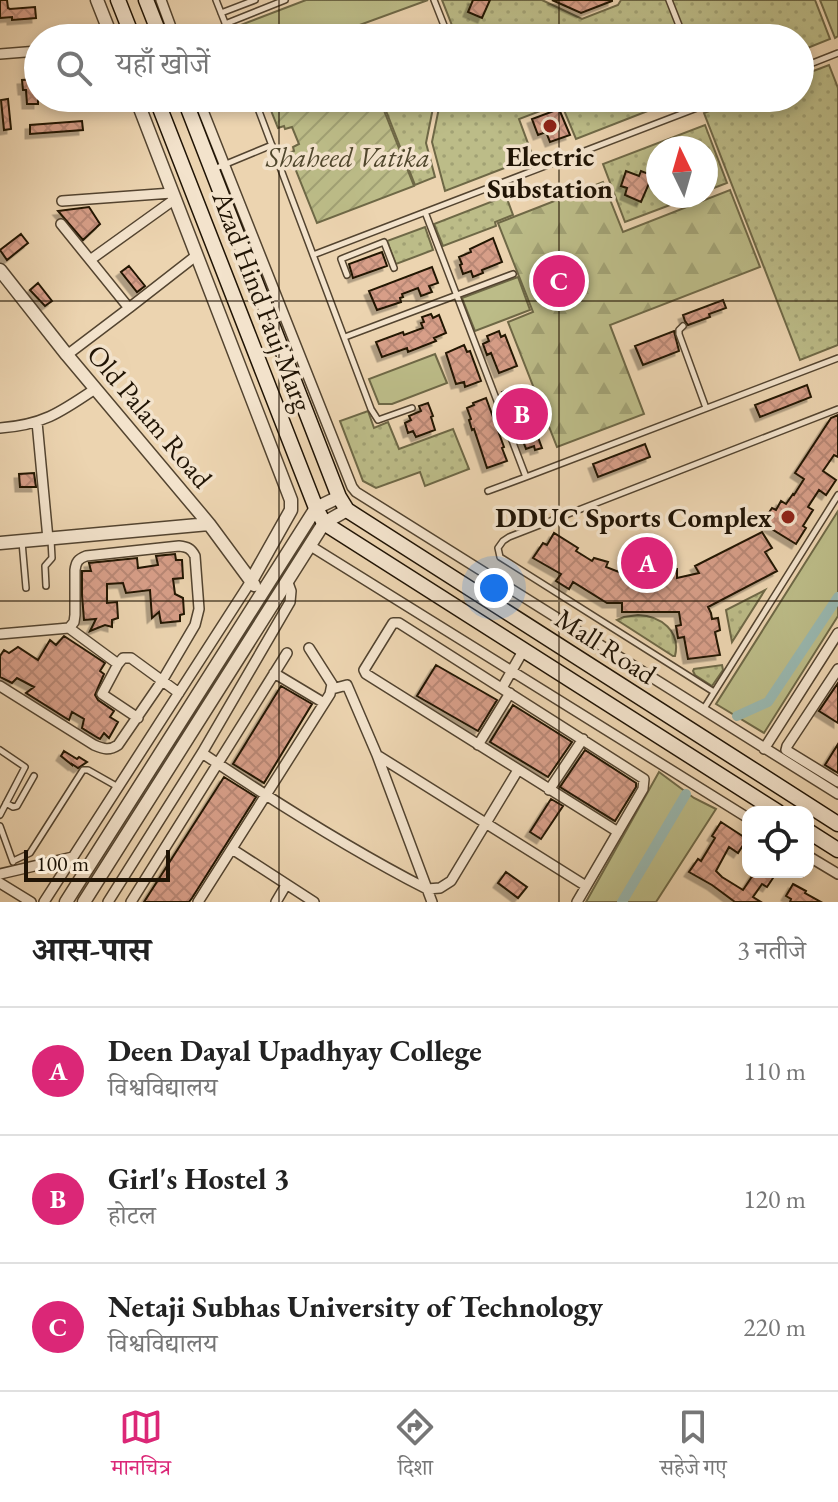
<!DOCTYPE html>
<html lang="hi">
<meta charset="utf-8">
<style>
:root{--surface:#fff;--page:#f6f6f6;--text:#222;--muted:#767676;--line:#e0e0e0;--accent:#db2777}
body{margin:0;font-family:"EB Garamond","Noto Serif Devanagari",serif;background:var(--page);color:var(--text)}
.controls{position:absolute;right:24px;bottom:24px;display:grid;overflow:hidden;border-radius:16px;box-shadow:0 4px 12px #0003}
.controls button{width:72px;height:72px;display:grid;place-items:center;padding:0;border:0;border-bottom:2px solid var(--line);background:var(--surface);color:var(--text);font:40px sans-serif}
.compass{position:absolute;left:646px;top:136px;width:72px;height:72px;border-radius:50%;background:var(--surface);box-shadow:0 4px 12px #0003;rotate:355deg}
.scale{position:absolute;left:24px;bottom:20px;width:146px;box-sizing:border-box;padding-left:8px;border:4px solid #201405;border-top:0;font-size:22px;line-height:28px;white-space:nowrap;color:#201405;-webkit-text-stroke:6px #f3e3cc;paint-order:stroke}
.you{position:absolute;left:494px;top:588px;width:28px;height:28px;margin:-20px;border:6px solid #fff;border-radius:50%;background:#1a73e8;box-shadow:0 0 0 12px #1a73e833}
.badge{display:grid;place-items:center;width:52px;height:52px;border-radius:50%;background:var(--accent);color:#fff;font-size:26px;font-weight:700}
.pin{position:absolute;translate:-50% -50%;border:4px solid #fff;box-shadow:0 2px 8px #0006}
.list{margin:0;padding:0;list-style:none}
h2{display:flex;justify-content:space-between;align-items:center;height:104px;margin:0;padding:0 32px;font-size:34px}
h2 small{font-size:26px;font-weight:400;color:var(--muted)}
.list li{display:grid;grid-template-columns:52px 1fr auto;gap:24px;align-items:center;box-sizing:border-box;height:128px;padding:0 32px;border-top:2px solid var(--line)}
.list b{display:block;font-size:30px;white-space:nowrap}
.list p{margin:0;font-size:26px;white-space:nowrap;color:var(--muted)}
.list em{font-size:26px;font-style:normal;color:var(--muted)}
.icon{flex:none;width:44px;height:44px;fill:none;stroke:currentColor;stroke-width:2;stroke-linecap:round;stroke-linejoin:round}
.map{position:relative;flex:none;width:838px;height:902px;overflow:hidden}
.search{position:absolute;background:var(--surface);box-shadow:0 4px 12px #0003;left:24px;right:24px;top:24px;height:88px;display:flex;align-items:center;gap:20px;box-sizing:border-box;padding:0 28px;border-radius:44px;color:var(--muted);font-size:30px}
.sheet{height:488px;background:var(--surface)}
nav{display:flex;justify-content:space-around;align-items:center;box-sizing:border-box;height:112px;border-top:2px solid var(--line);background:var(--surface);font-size:22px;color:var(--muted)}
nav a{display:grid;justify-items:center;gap:4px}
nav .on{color:var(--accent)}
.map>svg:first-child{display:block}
.grass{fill:url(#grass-dots);stroke:#6e6846;stroke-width:2}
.forest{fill:url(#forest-firs);stroke:#6e6846;stroke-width:2}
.park{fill:#bcbc88;stroke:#6e6846;stroke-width:2}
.garden{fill:url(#garden-furrows);stroke:#6e6846;stroke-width:2}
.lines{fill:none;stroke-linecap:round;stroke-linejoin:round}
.canal{stroke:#99b8b0;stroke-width:10}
.building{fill:url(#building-cross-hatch);stroke:#201405;stroke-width:2;filter:url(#shadow)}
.service-casing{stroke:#534430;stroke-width:8}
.minor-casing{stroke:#534430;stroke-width:12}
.tertiary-casing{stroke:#534430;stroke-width:15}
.secondary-casing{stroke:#201405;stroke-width:17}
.service{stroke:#f3e3cc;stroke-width:5}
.minor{stroke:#f3e3cc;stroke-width:9}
.tertiary{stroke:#f3e3cc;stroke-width:12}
.secondary{stroke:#f3e3cc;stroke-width:14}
.grid{fill:none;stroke:#201405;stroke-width:2;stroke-opacity:0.55}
.poi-dot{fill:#8f2418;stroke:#f3e3cc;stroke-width:3}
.labels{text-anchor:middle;stroke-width:7;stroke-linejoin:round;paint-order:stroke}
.poi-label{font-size:28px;font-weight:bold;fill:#201405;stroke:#f3e3cc}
.park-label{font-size:28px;font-style:italic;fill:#4f462c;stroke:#f3e3cc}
.street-label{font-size:28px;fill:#201405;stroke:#f3e3cc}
</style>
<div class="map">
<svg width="838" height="902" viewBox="0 0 838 902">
<defs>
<pattern id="grass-dots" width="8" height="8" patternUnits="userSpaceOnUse" patternTransform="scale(2)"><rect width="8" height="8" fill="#bcbc88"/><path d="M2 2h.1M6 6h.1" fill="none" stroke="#a1a174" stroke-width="1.8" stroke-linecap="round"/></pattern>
<pattern id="forest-firs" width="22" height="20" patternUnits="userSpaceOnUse" patternTransform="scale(2)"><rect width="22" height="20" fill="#bcbc88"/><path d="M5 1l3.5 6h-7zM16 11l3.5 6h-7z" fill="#a1a174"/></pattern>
<pattern id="garden-furrows" width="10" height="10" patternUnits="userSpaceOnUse" patternTransform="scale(2)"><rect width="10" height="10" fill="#bcbc88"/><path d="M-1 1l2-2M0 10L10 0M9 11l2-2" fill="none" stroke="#a1a174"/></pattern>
<pattern id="building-cross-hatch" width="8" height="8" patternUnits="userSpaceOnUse" patternTransform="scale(2)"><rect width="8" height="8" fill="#d79e88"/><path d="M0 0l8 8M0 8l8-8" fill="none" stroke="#b88774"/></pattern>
<filter id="shadow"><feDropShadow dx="-4.5" dy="4.5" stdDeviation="0" flood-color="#0004"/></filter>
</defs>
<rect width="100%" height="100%" fill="#ecd4b0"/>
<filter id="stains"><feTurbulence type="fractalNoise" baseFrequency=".0025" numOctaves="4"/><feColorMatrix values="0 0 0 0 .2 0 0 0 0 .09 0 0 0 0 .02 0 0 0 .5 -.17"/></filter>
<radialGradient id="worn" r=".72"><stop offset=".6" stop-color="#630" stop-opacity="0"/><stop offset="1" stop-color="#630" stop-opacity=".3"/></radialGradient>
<path class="grass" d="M442 0H542L582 19 618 5 621 0H815L830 39 800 51V38H457Z
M829 65 838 88V345L800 360 704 113 744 98H800V76Z
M381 98H435L426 143 435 177 415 185Z
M441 98H681L576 139 561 103 519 119 533 157 445 191 432 142Z
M705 125 727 183 706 191V148H658V196H694L625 222 603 164Z
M506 196 513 215 495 222 496 226 443 246 434 224Z
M425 227 433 250 396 264 387 241Z
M368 411 374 428 388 422 399 449 453 429 469 469 425 486 420 472 376 488 363 481 340 421Z
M765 590 732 642 726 610Z
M638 615C661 616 681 631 675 656H673L617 620 624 617Z
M722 665 723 670 712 686 695 675 693 671 694 669Z"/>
<path class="forest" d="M603 182 623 232 730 190 760 267 610 325 644 414 557 447 508 322 533 312 498 223Z"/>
<path class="park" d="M306 0H428L324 38H243L238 26Z
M820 0H838V36L835 38Z
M518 277 530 310 475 331 462 298Z
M435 354 447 383 392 404H379L369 379Z
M838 511V616L764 733 716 704Z
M659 772 694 798 716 809 656 902H586Z"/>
<path class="garden" d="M266 98H379L414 186 317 223 289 153 294 151 293 147 299 144 292 127 285 129 284 126 278 128Z"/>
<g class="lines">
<path class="canal" d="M737 716 768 702 838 597
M622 902 686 794"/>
</g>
<path class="building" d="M0 0H7L8 8 10 9 35 7 36 18 12 20V17L0 18Z
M473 0H490L482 18 468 12Z
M552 0H612V1L581 13Z
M38 79V104H27L26 90H23L22 80Z
M8 99 11 129 4 130 1 100Z
M559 109 570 135 550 142 546 132 538 135 532 119Z
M82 121 83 130 30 134V125Z
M658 157V184L650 181 641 202 625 195 627 188 621 186 626 171 639 176 641 171 651 175Z
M89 207 100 224 83 240 58 211Z
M21 234 28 243 7 260 0 250Z
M493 238 502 262 482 270 483 273 473 277 471 271 463 274 460 265 462 264 459 257 471 252 470 249Z
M382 252 387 266 353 278 349 264Z
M129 266 145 286 137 292 121 272Z
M432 267 438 283 429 286 432 292 421 296 418 288 402 294 403 297 400 298 401 302 377 310 369 291Z
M38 283 52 301 45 306 30 290Z
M723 300 726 308 709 314 710 317 688 325 685 321 683 315Z
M431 314 433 318 439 315 446 333 434 338 436 341 408 352 407 348 382 357 376 342 403 332 404 335 423 328 421 323 424 322 422 317Z
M499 331 501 337 505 335 517 366 499 373 491 353 487 355 483 344 489 341 487 336Z
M674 331 679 351 643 365 635 346Z
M464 345 467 352 470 351 481 381 465 387 464 382 456 384 446 353Z
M807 385 811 397 760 417 755 405Z
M519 386 521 390 526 388 538 419 532 421 542 448 535 450 534 446 526 449 516 422 513 423 502 392Z
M486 398 504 447 502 448 507 461 487 468 474 429 472 430 469 420 471 419 467 408 474 405 473 403Z
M428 403 433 416 431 417 435 430 416 437 413 431 408 433 405 423 411 420 409 416 421 411 419 406Z
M838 415V457L834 455 823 471 836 480 826 495 819 490 808 507 813 510 803 526 806 528 796 544 762 523 772 508 776 510 781 501 786 504 793 494 794 495 804 479 795 473 831 418Z
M645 444 650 457 598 477 593 464Z
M34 473 36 487H20L19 474Z
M762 532 772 548 765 552 777 571 708 607 711 613 712 619 718 618 720 630 715 632 720 655 688 659 684 637 678 638 676 626 681 625 679 612H622V603H607L573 582 569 589 556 581 561 574 533 558 543 543 547 545 554 533 578 548 576 551 592 561 594 558 608 562 606 567 624 574V568H638V575L656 577V569H677V578L699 573 695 566Z
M175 554 176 560H182L183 578 173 579 175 594 183 598 184 614 180 615V621L161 623 159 612 152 618 150 590 126 593 123 583 107 584V603L117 602 118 618 112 620V627L105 625 90 631 96 619 84 620 82 595V571H91L89 563 137 558 138 568 158 565 156 556Z
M64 636 105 663 100 671 104 674 95 695 98 700 114 711 110 717 118 722 109 738 104 733 100 739 98 738 82 728 84 719 72 712 69 720 26 693 34 687 17 678 12 683 0 677V656L4 650 9 653 18 647 38 660 50 640 56 645Z
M436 665 497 700 478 731 417 696Z
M838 683V723L819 711Z
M281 686 312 704 264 783 233 764Z
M513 705 572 742 548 777 490 742Z
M838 744V773L825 765Z
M585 750 636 783V787L615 821 560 787Z
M64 751 77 759 79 757 87 762 78 768 72 764V765L61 756Z
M224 777 256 797 192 898 189 902H144Z
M551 799 563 806 541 839 530 832Z
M721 822 747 839 738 853 729 847 716 871 722 877 743 890 755 872H777L767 887 762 884 753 897 761 902H735L712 885 689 872 698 859 701 861 715 838 712 836Z
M506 872 527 887 518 898 498 883Z
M793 884 806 891 805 893 821 902H790L791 899 786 896Z"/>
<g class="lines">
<g class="service-casing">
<path id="service" d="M216 0 231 38
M434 0 447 33V38
M669 0 684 38
M221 13 255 0
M225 24 285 0
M800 68 838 53
M254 98 371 409 378 420 412 408
M214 169 272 145
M425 212 526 477 838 358
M313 255 723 98
M347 275 341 259 384 242 394 268
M683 326 679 330V334L706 408
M345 337 513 274
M488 491 526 477
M22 542 26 588
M46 586 45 566 52 558 51 540
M714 692 500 557 498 548 503 541 509 537 838 409
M703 710 838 495
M0 750 25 767 0 815
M6 803 13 807 17 806 34 776
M0 826 13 862
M13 861 30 853 83 770H88L118 787"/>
</g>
<g class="minor-casing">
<path id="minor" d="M161 0 175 38
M0 54 38 51
M198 98 352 487 356 492 838 794
M62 201 172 193
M61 224 129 308 67 355
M90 260 175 199
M129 308 197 255
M37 422 48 539
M0 428C43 425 61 412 95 389
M309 545 748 818
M69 628 118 664 123 658H131L179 693
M0 634 69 628 74 622 75 615V570C76 562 78 559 86 556L179 546C187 547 191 548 195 556L199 609 195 625 162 681 118 745C109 751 104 749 94 745L0 686
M118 664 102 694 138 718
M838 669 787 746 786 750 838 782
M274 673 324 703
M502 688 523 651
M332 689 347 685 377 755 432 902
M478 745 510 693
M764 749 838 633
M202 753C275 802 349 849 427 889L440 888 451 881 518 770
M377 755 586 886
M549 790 583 739
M232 849 314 902
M808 856 838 874
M0 874 73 857
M0 883 31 902
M44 902 251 581
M108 902 202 753 290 602 291 591 287 580
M131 902 287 653
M198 902 330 694 332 684 309 648
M276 902 286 885
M577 902 643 789 644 779 399 623H393L364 670 366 674 618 832"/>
</g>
<g class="tertiary-casing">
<path id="tertiary" d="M97 0 112 38
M136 98 291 500V510L251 581
M0 270 67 355 209 524 254 585
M0 543 209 524
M66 902 316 508 339 497
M84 902 324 523 347 510"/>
</g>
<g class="secondary-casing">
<path id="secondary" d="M118 0 133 38
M146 0 161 38
M156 98 316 508 324 523 778 812
M184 98 339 497 347 510 838 824
M808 831 838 850"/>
</g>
<use href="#service" class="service"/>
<use href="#minor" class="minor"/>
<use href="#tertiary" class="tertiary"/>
<use href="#secondary" class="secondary"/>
</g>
<path class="grid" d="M279 0V38M559 0V38M279 98V902M559 98V902M0 301H838M0 601H838"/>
<g class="poi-dot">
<circle cx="550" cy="126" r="8"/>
<circle cx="788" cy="517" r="8"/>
</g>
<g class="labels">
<g class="poi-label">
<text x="550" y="166">Electric<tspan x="550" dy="32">Substation</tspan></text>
<text x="772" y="527" text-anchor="end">DDUC Sports Complex</text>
</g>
<g class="park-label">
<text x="348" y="167">Shaheed Vatika</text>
</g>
<g class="street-label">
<text transform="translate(263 301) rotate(69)" y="10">Azad Hind Fauj Marg</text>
<text transform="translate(150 416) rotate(50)" y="10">Old Palam Road</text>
<text transform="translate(606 646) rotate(33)" y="10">Mall Road</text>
</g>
</g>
<rect width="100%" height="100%" filter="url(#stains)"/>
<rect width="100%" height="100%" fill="url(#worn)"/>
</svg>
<div class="controls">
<button><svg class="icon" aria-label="locate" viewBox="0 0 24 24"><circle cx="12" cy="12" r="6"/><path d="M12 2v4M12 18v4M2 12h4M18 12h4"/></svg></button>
</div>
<svg class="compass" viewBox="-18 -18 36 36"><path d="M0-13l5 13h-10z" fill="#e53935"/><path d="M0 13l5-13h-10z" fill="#767676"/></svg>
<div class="scale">100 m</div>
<div class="you"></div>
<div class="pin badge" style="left:647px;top:563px">A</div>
<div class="pin badge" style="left:522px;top:414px">B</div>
<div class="pin badge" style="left:559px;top:281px">C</div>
<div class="search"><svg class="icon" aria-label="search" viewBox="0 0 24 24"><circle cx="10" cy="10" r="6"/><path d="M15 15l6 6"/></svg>यहाँ खोजें</div>
</div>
<section class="sheet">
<h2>आस-पास<small>3 नतीजे</small></h2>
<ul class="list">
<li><span class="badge">A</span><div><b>Deen Dayal Upadhyay College</b><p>विश्वविद्यालय</p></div><em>110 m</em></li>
<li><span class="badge">B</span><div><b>Girl's Hostel 3</b><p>होटल</p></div><em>120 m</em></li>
<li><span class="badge">C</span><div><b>Netaji Subhas University of Technology</b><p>विश्वविद्यालय</p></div><em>220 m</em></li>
</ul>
</section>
<nav>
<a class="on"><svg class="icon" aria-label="map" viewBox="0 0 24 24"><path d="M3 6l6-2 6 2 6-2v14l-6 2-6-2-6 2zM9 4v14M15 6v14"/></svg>मानचित्र</a>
<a><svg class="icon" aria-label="directions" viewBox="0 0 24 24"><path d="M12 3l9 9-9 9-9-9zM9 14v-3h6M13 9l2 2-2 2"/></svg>दिशा</a>
<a><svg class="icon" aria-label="saved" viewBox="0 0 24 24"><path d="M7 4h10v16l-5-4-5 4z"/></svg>सहेजे गए</a>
</nav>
